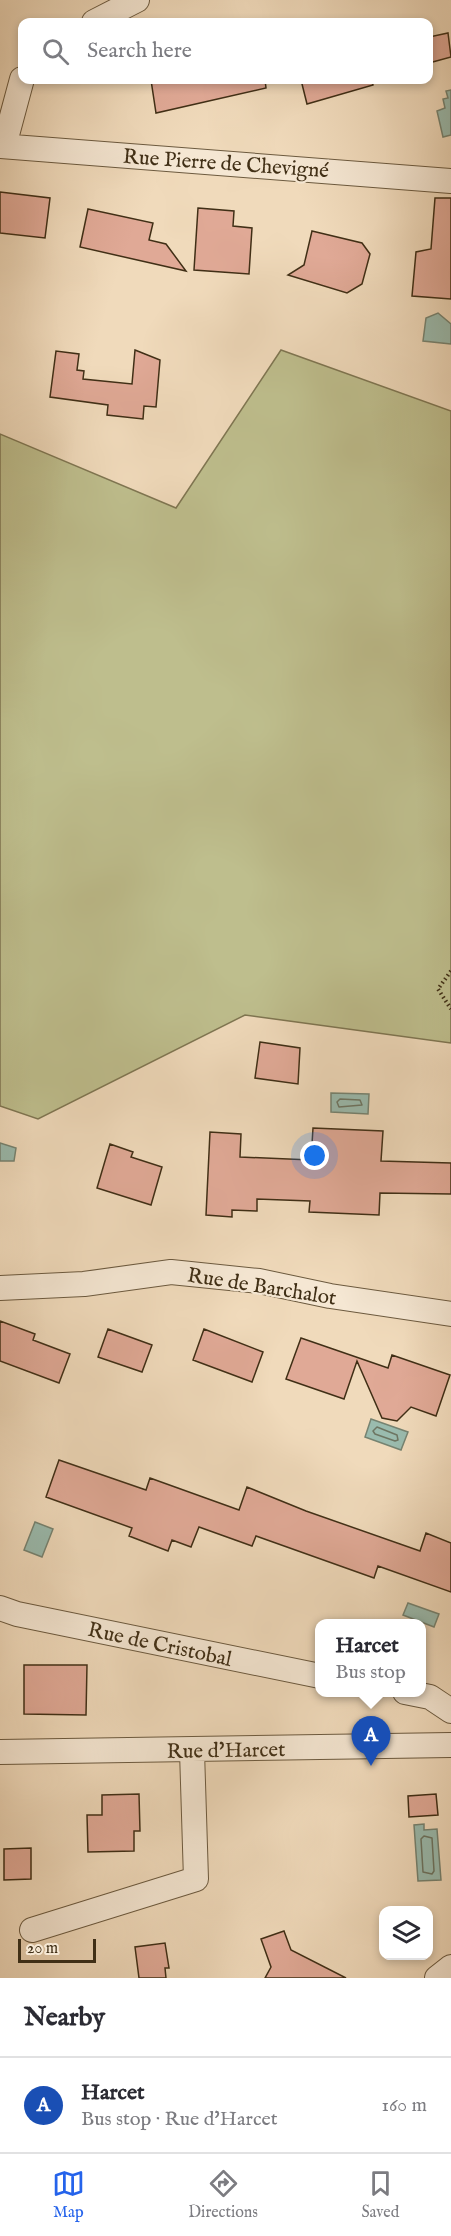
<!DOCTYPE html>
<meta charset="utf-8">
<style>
:root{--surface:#fff;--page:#f7f7f7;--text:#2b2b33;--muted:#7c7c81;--line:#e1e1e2;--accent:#2563eb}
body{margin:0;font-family:"IM FELL English",serif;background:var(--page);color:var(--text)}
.controls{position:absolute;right:18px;bottom:18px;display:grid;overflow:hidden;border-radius:12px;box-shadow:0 3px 9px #0003}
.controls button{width:54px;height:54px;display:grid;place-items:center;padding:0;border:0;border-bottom:2px solid var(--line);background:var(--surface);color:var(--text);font:30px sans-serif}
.scale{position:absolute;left:18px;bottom:15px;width:78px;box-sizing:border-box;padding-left:6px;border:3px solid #402f16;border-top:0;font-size:16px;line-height:21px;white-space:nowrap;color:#402f16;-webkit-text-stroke:4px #f5e7d3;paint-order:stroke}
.you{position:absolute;left:315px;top:1156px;width:21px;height:21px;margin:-15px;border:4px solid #fff;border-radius:50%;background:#1a73e8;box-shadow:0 0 0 9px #1a73e833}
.badge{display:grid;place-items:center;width:39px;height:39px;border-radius:50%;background:var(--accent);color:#fff;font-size:20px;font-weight:700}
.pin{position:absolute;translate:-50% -50px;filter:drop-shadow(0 2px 3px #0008)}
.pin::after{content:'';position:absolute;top:32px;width:21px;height:18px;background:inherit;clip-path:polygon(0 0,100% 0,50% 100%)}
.popup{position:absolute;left:315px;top:1619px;width:111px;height:78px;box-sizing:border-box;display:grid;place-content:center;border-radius:12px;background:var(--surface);filter:drop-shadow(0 2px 4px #0005);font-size:20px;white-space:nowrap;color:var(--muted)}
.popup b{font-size:22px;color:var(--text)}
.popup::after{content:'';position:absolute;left:50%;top:100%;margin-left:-12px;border:12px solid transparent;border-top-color:var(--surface)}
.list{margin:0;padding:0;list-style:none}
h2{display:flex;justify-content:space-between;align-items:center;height:78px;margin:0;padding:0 24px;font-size:26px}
h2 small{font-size:20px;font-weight:400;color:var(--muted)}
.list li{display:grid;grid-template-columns:39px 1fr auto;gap:18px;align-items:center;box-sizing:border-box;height:96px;padding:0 24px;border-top:2px solid var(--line)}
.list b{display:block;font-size:22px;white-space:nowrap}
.list p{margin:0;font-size:20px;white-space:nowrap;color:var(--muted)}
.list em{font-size:20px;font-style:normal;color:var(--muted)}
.icon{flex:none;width:33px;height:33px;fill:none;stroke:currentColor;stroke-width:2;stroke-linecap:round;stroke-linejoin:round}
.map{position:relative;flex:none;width:451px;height:1978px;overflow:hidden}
.search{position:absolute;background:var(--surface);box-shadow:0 3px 9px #0003;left:18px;right:18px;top:18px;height:66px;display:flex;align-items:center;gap:15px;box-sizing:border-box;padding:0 21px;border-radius:12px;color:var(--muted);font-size:22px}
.sheet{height:174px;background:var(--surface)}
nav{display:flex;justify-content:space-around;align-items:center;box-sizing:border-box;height:84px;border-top:2px solid var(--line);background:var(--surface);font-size:16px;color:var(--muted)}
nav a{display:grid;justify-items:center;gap:3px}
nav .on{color:var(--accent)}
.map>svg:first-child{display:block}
.green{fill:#bebe8d;stroke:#7f7652;stroke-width:1.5}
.water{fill:#9abbae;stroke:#768371;stroke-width:1.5}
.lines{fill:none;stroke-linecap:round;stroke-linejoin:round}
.shore{stroke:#6d7562;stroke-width:1.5}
.building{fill:#e0a996;stroke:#402f16;stroke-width:1.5}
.minor-casing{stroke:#6c5a3f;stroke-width:26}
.path{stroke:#402f16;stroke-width:4;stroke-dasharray:1.5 3;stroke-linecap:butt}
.minor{stroke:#f5e7d3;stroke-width:24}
.labels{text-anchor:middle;stroke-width:4.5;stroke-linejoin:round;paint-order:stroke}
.street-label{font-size:21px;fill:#402f16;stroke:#f5e7d3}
</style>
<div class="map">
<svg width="451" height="1978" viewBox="0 0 451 1978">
<rect width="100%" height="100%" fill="#f0dabb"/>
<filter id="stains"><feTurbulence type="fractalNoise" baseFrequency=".00333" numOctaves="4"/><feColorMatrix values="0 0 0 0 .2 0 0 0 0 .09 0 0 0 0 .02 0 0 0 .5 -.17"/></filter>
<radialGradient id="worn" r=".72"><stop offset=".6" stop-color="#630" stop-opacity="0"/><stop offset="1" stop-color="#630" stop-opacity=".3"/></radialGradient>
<path class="green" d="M281 350 451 411V1043L245 1015 38 1119 0 1106V434L176 508Z"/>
<path class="water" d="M451 90V135L443 137 437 111 445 108 443 99 448 98 446 91Z
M438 313 451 324V344L423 341 426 318Z
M331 1093 369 1094 368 1114 331 1112Z
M0 1143 16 1148 14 1161H0Z
M371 1419 408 1432 401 1450 365 1437Z
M35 1522 53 1529 42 1557 24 1550Z
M408 1603 439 1614 434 1627 403 1615Z
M424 1824V1830L437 1829 441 1880 418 1881 414 1825Z"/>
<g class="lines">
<path class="shore" d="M340 1099 360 1100 362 1105 339 1107 337 1102Z
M377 1427 397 1435 398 1440 395 1441 375 1434 373 1431Z
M424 1836 432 1838 434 1871 432 1874 423 1872 421 1839Z"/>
</g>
<path class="building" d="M448 33 451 57 429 63V37Z
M151 80H265L266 88 156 113Z
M301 80H372L373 85 307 104Z
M0 192 50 198 45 238 0 233Z
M435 198H451V299L412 296 416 252 431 249Z
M198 208 234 211 233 226 252 228 249 274 194 270Z
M88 209 153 223 149 240 166 244 186 271 80 247Z
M312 231 362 243 370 254 362 284 347 293 288 275 304 265Z
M135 350 160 360 156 407 144 406 143 419 107 415 108 405 50 397 56 351 79 354 77 370 84 371 83 379 132 384Z
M260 1042 300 1048 298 1084 255 1078Z
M313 1128 383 1131 381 1161 451 1163V1194L380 1193 379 1215 309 1212 310 1201 257 1199V1211L232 1210V1217L206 1215 210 1132 241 1134 240 1157 311 1160Z
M110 1144 133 1152 131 1157 162 1167 151 1205 97 1188Z
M0 1321 35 1334 33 1340 70 1354 59 1383 0 1361Z
M108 1329 152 1345 142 1372 98 1357Z
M204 1329 263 1352 252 1382 193 1360Z
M301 1338 388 1368 392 1355 450 1375 436 1416 411 1407 397 1421 382 1418 357 1361 344 1399 286 1379Z
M59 1460 146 1490 150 1478 239 1510 247 1487 306 1511 420 1551 426 1533 451 1543V1592L378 1566 374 1578 256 1536 252 1546 199 1527 191 1547 172 1540 168 1551 129 1536 132 1528 46 1497Z
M24 1665H87L86 1715 24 1714Z
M139 1794 140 1831H134V1851L88 1852 87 1815H102V1795Z
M436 1794 438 1815 409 1817 408 1796Z
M31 1848V1879L4 1880V1849Z
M284 1931 291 1950 346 1978H265L271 1967 261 1939Z
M165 1943 169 1968H165L166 1978H139L135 1947Z"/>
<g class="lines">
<g class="minor-casing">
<path id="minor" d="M94 22 137 0
M0 146 451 181
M4 146 22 79
M0 1288 84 1284 171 1272 259 1281 330 1296 451 1314
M0 1608 17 1614 320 1676
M405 1692 430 1697 451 1711
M0 1752 451 1745
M32 1930 196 1879 192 1751
M437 1978 451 1967"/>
</g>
<path class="path" d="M451 971 438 989 451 1009"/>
<use href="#minor" class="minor"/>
</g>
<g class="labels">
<g class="street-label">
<text transform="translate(226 163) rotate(4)" y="7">Rue Pierre de Chevigné</text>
<text transform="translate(262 1286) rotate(9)" y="7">Rue de Barchalot</text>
<text transform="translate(160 1644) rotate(12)" y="7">Rue de Cristobal</text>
<text transform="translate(226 1750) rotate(-1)" y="7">Rue d'Harcet</text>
</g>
</g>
<rect width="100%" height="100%" filter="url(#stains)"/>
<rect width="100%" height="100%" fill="url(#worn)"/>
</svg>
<div class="controls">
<button><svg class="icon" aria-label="layers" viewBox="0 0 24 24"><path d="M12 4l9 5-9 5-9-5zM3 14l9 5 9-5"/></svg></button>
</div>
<div class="scale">20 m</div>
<div class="you"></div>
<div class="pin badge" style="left:371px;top:1766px;background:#1a4fb4">A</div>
<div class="popup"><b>Harcet</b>Bus stop</div>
<div class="search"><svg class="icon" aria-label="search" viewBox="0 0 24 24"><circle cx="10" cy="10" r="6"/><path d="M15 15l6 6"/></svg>Search here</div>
</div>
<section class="sheet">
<h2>Nearby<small></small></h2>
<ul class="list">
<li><span class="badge" style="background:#1a4fb4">A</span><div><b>Harcet</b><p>Bus stop · Rue d'Harcet</p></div><em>160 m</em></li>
</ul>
</section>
<nav>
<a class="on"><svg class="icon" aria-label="map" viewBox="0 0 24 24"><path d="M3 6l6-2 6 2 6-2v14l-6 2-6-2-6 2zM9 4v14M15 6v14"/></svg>Map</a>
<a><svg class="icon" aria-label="directions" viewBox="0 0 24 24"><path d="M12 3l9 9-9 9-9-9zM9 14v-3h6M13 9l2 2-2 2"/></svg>Directions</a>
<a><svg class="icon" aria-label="saved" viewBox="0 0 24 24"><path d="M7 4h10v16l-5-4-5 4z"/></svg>Saved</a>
</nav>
